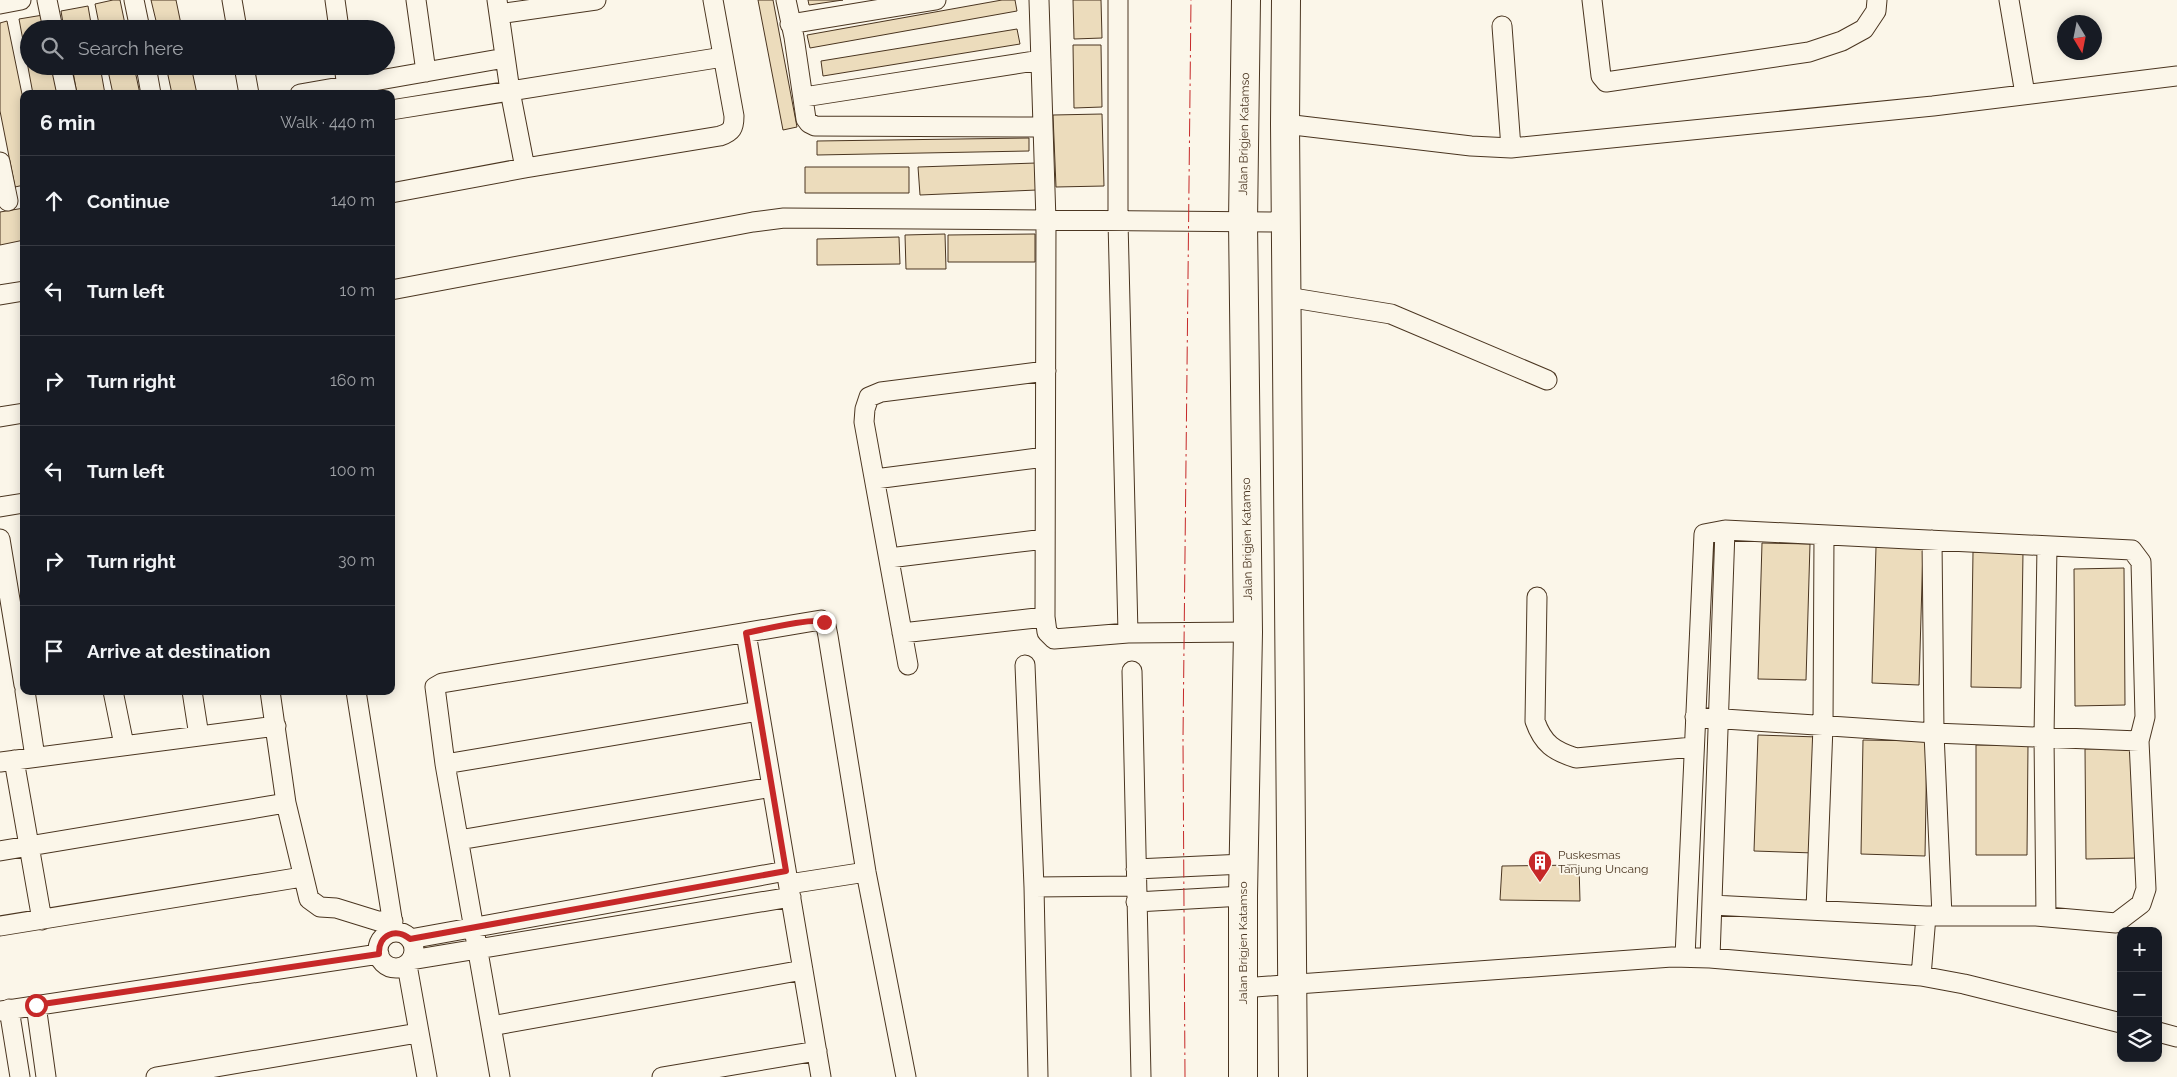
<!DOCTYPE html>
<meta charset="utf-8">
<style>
:root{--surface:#171b24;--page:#20242c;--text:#f1f3f6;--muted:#9ea1a6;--line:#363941}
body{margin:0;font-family:Raleway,sans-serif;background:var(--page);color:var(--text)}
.controls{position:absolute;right:15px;bottom:15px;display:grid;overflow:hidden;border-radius:10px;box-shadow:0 2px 12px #0003}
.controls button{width:45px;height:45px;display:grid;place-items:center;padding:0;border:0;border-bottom:1px solid var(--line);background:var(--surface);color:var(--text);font:25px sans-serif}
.compass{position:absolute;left:2057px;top:15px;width:45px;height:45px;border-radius:50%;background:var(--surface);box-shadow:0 2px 12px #0003;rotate:170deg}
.stop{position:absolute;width:15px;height:15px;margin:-11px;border:4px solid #c62828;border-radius:50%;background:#fff}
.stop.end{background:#c62828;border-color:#fff;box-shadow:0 1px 5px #0008}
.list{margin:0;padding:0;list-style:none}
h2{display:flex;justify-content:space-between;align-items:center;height:65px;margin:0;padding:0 20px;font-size:21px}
h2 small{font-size:16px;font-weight:400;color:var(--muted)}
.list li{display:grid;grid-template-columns:32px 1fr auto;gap:15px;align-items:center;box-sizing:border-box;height:90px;padding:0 20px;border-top:1px solid var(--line)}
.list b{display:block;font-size:19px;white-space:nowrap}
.list em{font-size:16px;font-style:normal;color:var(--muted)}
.icon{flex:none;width:28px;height:28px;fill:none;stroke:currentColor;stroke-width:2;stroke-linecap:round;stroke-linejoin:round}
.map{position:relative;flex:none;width:2177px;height:1077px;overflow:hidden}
.search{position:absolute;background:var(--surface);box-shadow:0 2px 12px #0003;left:20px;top:20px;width:375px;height:55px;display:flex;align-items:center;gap:12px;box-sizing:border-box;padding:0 18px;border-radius:28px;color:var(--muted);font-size:19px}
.panel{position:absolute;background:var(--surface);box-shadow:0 2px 12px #0003;left:20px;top:90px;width:375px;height:605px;border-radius:10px}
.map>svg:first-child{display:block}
.building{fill:#ecdcbc;stroke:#4a3520}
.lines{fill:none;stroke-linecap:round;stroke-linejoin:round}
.minor-casing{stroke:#4a3520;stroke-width:21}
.highway-casing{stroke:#4a3520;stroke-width:30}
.minor{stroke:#fbf6e9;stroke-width:19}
.highway{stroke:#fbf6e9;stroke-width:28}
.power{stroke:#c62828;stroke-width:1;stroke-dasharray:18 4 2.5 4;stroke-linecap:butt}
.route{stroke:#c62828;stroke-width:6}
.labels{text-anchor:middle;stroke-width:4;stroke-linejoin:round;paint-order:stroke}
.street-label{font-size:12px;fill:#4a3520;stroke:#fbf6e9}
.poi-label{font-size:12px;fill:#4a3520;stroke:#fbf6e9;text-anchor:start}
</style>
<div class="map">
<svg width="2177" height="1077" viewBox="0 0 2177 1077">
<rect width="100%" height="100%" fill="#fbf6e9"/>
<path class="building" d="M113 0H120L126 29H100L95 4Z
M151 0H176L182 29H158Z
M758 0H773L797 127 783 130Z
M808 0H843L809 5Z
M1002 0H1015L1017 11 810 48 807 35Z
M1073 0H1101L1102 38 1074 39Z
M88 6 92 29H64L61 11Z
M43 15 46 29H29V66H53L58 94H33L19 19Z
M7 21 24 104V185L15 187 0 111V23Z
M1017 29 1020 44 823 76 821 61Z
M1073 45H1101L1102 107 1074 108Z
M72 66H100L105 94H77Z
M107 66H134L140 94H113Z
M166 66H191L197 94H172Z
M1102 114 1104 186 1056 187 1053 115Z
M1029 138V151L817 155V141Z
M1036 163 1037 190 920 195 918 167Z
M805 167H909V193H805Z
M24 208V240L0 245V212Z
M945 234 946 269H906L905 235Z
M1035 234V262H948V235Z
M899 237 900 264 817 265V239Z
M1762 543 1810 544 1806 680 1758 679Z
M1876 547 1923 548 1919 685 1872 683Z
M1973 552H2023L2021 688 1971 687Z
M2124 568 2125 705 2075 706 2074 569Z
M1758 735 1818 737 1814 853 1754 851Z
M1863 740 1927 741 1925 856 1861 854Z
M1976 745H2028L2027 855H1976Z
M2136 748 2138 858 2086 859 2085 749Z
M1579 865 1580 901 1500 900 1502 866Z"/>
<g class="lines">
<g class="minor-casing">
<path id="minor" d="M47 0 53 29
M134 0 140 29
M232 0 237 29
M335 0 339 29
M416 0 426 72
M497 0 510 91 525 168
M786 0 794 37 806 119 809 123 815 126 1043 127
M1039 0 1046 221 1045 617 1047 632 1054 639 1128 633 1248 632
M1118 0V221L1128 633
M1592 0 1601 76 1606 82 1809 52 1842 41 1864 29 1876 11 1877 0
M2009 0 2025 94
M0 4 21 0
M499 14 596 0
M790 24 936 0
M1502 26 1511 148
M61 66 67 94
M146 66 151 94
M244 66 249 94
M344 66 348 94
M300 94 505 58
M804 97 1041 60
M391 110 723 57
M1285 124 1471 146 1511 148 1933 106 2177 76
M0 162 8 201
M391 193 525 168 720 136C732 132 734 128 734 116L713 0
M391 290 753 222 784 218 1286 222
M0 295 24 291
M1287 297 1391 314 1547 380
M0 417 24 413
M875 479 1045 457
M0 507 24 503
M0 539 24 685
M1932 540 1934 733 1942 916
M889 558 1045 539
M1537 597 1535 721C1543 744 1554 751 1576 758L1693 747
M746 633 821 1077
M902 633 1045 617
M908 665 864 422 865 409 869 397 881 392 1046 371
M1025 665 1034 887 1038 1077
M1132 671 1141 1077
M25 691 35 757
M113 691 124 745
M192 691 199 736
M270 691 286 803 309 899 320 907 336 908 378 921H393
M356 691 394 931
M1695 717 1934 733 2139 741
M14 760 42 920
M0 762 276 726
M445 764 759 711
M459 840 772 787
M0 851 286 803
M1136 869 1244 864
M789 884 866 872
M1034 887 1136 886
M1136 902 1243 896
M1816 910 1823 726 1824 535
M2046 917 2044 737 2047 546
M0 926 302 877
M378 950a18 18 0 1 1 36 0a18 18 0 1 1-36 0Z
M410 939 786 871
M1685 957 1704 534 1725 530 2132 550 2141 562 2145 717 2139 741 2146 889 2141 904 2116 923 2036 916H1926L1712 905
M1710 958 1725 530
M411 960 791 897
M407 965 427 1077
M1921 976 1926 916
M1242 988 1672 957 1710 958 1921 976 1964 984 2121 1023
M36 1005 46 1077
M9 1009 20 1077
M0 1011 379 954
M491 1026 803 970
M2158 1032 2177 1037
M156 1077 418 1033
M500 1077 445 764 435 687 442 683 821 620 826 626 828 636 866 872 906 1077
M662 1077 817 1051"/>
</g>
<g class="highway-casing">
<path id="highway" d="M1286 0 1285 124 1293 1077
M1243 1077V896L1248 632 1243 222 1246 0"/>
</g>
<use href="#minor" class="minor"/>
<use href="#highway" class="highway"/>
<path class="power" d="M1185 1077 1183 739 1191 0"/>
</g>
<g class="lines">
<path class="route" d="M36 1005 379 954C378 935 396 927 410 939L786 871 746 633C760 630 815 617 824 622"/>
</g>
<defs>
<g id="building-pin" transform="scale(1.25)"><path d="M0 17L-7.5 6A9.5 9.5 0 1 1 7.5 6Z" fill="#c62828" stroke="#fbf6e9"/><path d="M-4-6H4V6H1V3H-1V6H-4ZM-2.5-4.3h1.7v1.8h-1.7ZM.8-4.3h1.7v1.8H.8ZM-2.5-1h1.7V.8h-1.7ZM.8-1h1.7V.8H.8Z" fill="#fff"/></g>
</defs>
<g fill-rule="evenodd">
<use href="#building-pin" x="1540" y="862"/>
</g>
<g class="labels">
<g class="street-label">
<text transform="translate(1244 134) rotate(-89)" y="4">Jalan Brigjen Katamso</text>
<text transform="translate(1247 539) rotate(-91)" y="4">Jalan Brigjen Katamso</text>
<text transform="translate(1243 943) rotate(-90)" y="4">Jalan Brigjen Katamso</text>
</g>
<g class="poi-label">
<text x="1558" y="859">Puskesmas<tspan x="1558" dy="14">Tanjung Uncang</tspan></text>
</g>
</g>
</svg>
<div class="controls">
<button>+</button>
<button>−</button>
<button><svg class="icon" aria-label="layers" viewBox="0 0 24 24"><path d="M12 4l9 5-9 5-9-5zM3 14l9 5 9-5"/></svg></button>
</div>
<svg class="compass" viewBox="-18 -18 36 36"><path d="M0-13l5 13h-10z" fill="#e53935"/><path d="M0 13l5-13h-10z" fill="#9ea1a6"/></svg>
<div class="stop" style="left:36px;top:1005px"></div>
<div class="stop end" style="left:824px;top:622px"></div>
<div class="search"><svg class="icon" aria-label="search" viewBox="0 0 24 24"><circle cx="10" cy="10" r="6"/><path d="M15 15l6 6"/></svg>Search here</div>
<section class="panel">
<h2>6 min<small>Walk · 440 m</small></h2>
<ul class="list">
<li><svg class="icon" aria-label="ahead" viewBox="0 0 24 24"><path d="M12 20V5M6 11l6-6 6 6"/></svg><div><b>Continue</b></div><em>140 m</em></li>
<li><svg class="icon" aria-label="left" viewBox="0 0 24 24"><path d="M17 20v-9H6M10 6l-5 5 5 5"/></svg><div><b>Turn left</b></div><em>10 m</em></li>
<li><svg class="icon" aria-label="right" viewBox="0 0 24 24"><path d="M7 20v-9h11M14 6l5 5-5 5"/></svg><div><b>Turn right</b></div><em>160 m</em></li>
<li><svg class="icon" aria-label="left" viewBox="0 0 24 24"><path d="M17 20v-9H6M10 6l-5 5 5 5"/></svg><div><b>Turn left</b></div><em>100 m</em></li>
<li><svg class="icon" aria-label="right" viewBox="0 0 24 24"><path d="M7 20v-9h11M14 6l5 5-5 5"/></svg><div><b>Turn right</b></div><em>30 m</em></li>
<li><svg class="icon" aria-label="arrive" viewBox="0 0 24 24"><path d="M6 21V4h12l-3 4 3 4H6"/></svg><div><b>Arrive at destination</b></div></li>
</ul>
</section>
</div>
